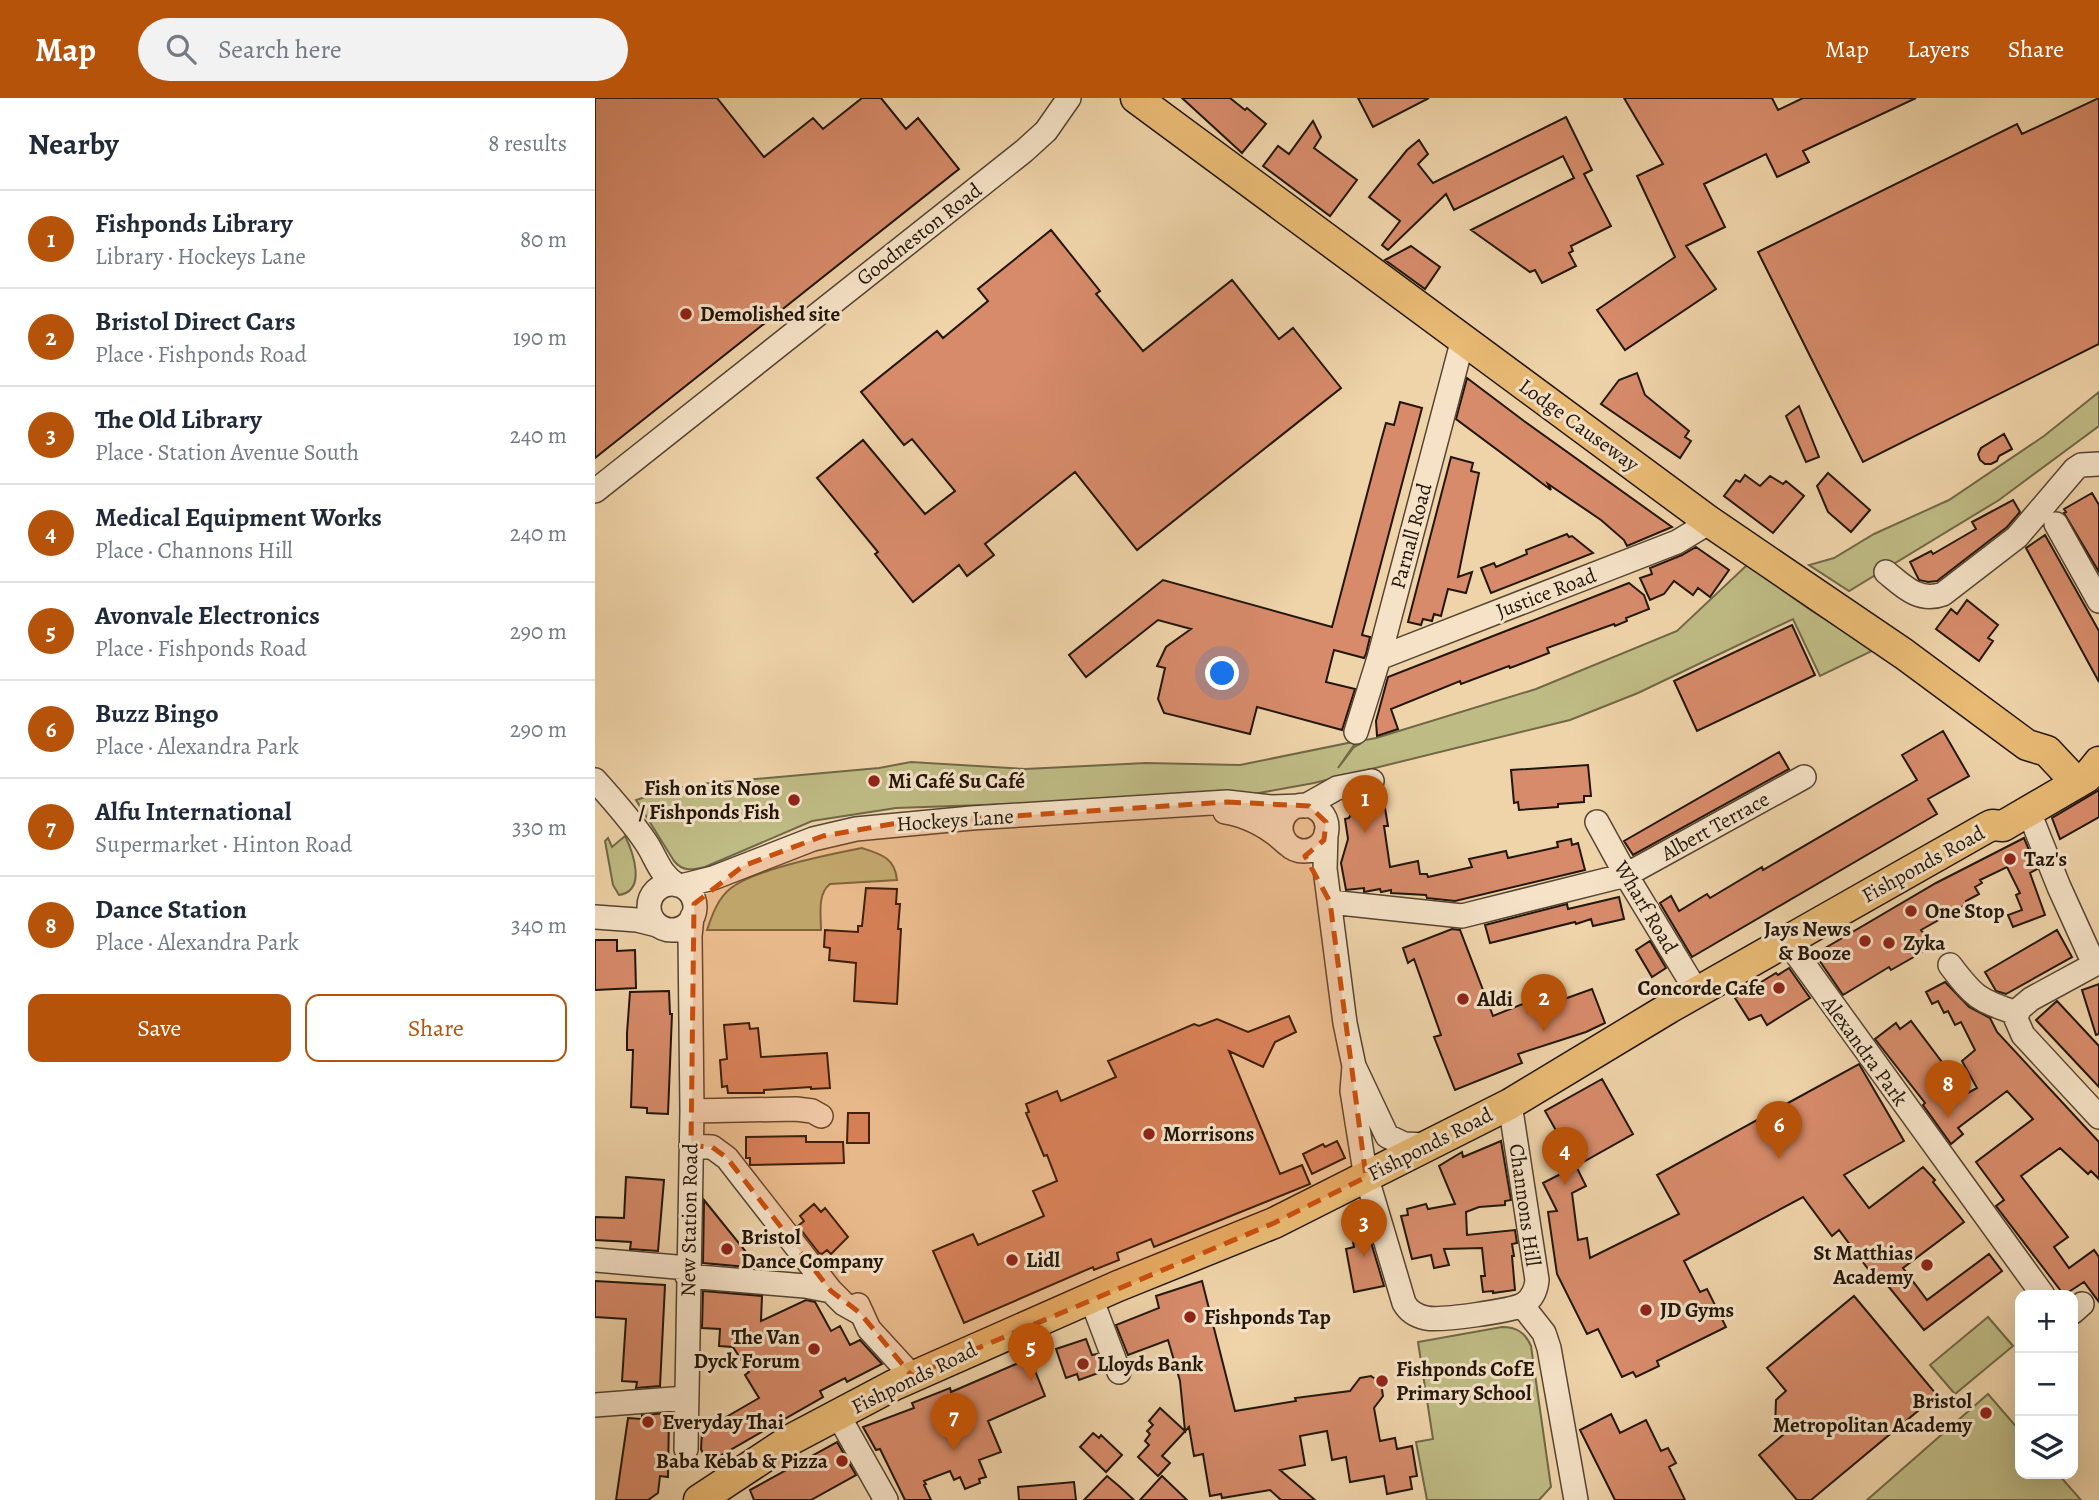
<!DOCTYPE html>
<meta charset="utf-8">
<style>
:root{--surface:#fff;--page:#f2f2f3;--text:#1f2937;--muted:#747a83;--line:#e0e1e3;--accent:#b45309}
body{margin:0;font-family:Alegreya,serif;background:var(--page);color:var(--text)}
.controls{position:absolute;right:21px;bottom:21px;display:grid;overflow:hidden;border-radius:14px;box-shadow:0 7px 28px #0002}
.controls button{width:63px;height:63px;display:grid;place-items:center;padding:0;border:0;border-bottom:2px solid var(--line);background:var(--surface);color:var(--text);font:35px sans-serif}
.you{position:absolute;left:628px;top:576px;width:24px;height:24px;margin:-18px;border:5px solid #fff;border-radius:50%;background:#1a73e8;box-shadow:0 0 0 10px #1a73e833}
.badge{display:grid;place-items:center;width:46px;height:46px;border-radius:50%;background:var(--accent);color:#fff;font-size:23px;font-weight:700}
.pin{position:absolute;translate:-50% -58px;filter:drop-shadow(0 2px 4px #0008)}
.pin::after{content:'';position:absolute;top:37px;width:24px;height:21px;background:inherit;clip-path:polygon(0 0,100% 0,50% 100%)}
.list{margin:0;padding:0;list-style:none}
h2{display:flex;justify-content:space-between;align-items:center;height:91px;margin:0;padding:0 28px;font-size:30px}
h2 small{font-size:23px;font-weight:400;color:var(--muted)}
.list li{display:grid;grid-template-columns:46px 1fr auto;gap:21px;align-items:center;box-sizing:border-box;height:98px;padding:0 28px;border-top:2px solid var(--line)}
.list b{display:block;font-size:26px;white-space:nowrap}
.list p{margin:0;font-size:23px;white-space:nowrap;color:var(--muted)}
.list em{font-size:23px;font-style:normal;color:var(--muted)}
.actions{display:flex;gap:14px;padding:21px 28px}
.actions a{flex:1;padding:16px 0;border:2px solid var(--accent);border-radius:14px;text-align:center;font-size:24px;color:var(--accent)}
.actions .main{background:var(--accent);color:#fff}
.icon{flex:none;width:38px;height:38px;fill:none;stroke:currentColor;stroke-width:2;stroke-linecap:round;stroke-linejoin:round}
.map{position:relative;flex:none;width:1504px;height:1402px;overflow:hidden}
header{display:flex;align-items:center;gap:42px;box-sizing:border-box;height:98px;padding:0 35px;background:var(--accent);color:#fff}
header strong{font-size:33px}
nav{display:flex;gap:38px;margin-inline-start:auto;font-size:24px}
.search{width:490px;height:63px;background:var(--page);display:flex;align-items:center;gap:18px;box-sizing:border-box;padding:0 24px;border-radius:38px;color:var(--muted);font-size:26px}
main{display:flex}
aside{flex:1;background:var(--surface)}
.map>svg:first-child{display:block}
.green{fill:#bfbb84;stroke:#706847;stroke-width:2}
.building{fill:#d78b6a;stroke:#22160a;stroke-width:2}
.lines{fill:none;stroke-linecap:round;stroke-linejoin:round}
.minor-casing{stroke:#554532;stroke-width:26}
.major-casing{stroke:#22160a;stroke-width:33}
.minor{stroke:#f5e2c7;stroke-width:23}
.major{stroke:#e8ba74;stroke-width:30}
.marked{fill:#ca4f0c;fill-opacity:0.2;stroke:#ca4f0c;stroke-width:5;stroke-dasharray:14 9;stroke-linejoin:round}
.poi-dot{fill:#8f2418;stroke:#f5e2c7;stroke-width:2.5}
.labels{text-anchor:middle;stroke-width:6;stroke-linejoin:round;paint-order:stroke}
.street-label{font-size:21px;fill:#22160a;stroke:#f5e2c7}
.poi-label{font-size:21px;font-weight:bold;fill:#22160a;stroke:#f5e2c7;text-anchor:start}
</style>
<header>
<strong>Map</strong>
<div class="search"><svg class="icon" aria-label="search" viewBox="0 0 24 24"><circle cx="10" cy="10" r="6"/><path d="M15 15l6 6"/></svg>Search here</div>
<nav><a>Map</a><a>Layers</a><a>Share</a></nav>
</header>
<main>
<aside>
<h2>Nearby<small>8 results</small></h2>
<ul class="list">
<li><span class="badge">1</span><div><b>Fishponds Library</b><p>Library · Hockeys Lane</p></div><em>80 m</em></li>
<li><span class="badge">2</span><div><b>Bristol Direct Cars</b><p>Place · Fishponds Road</p></div><em>190 m</em></li>
<li><span class="badge">3</span><div><b>The Old Library</b><p>Place · Station Avenue South</p></div><em>240 m</em></li>
<li><span class="badge">4</span><div><b>Medical Equipment Works</b><p>Place · Channons Hill</p></div><em>240 m</em></li>
<li><span class="badge">5</span><div><b>Avonvale Electronics</b><p>Place · Fishponds Road</p></div><em>290 m</em></li>
<li><span class="badge">6</span><div><b>Buzz Bingo</b><p>Place · Alexandra Park</p></div><em>290 m</em></li>
<li><span class="badge">7</span><div><b>Alfu International</b><p>Supermarket · Hinton Road</p></div><em>330 m</em></li>
<li><span class="badge">8</span><div><b>Dance Station</b><p>Place · Alexandra Park</p></div><em>340 m</em></li>
</ul>
<div class="actions"><a class="main">Save</a><a>Share</a></div>
</aside>
<div class="map">
<svg width="1504" height="1402" viewBox="0 0 1504 1402">
<rect width="100%" height="100%" fill="#efd3a9"/>
<filter id="stains"><feTurbulence type="fractalNoise" baseFrequency=".00286" numOctaves="4"/><feColorMatrix values="0 0 0 0 .2 0 0 0 0 .09 0 0 0 0 .02 0 0 0 .5 -.17"/></filter>
<radialGradient id="worn" r=".72"><stop offset=".6" stop-color="#630" stop-opacity="0"/><stop offset="1" stop-color="#630" stop-opacity=".3"/></radialGradient>
<path class="green" d="M1504 294V328L1404 402 1254 493 1214 467 1239 460 1279 436 1354 402 1449 338Z
M1152 467 1217 513 1279 552 1225 578 1198 521 1043 595 975 622 719 685 664 695 611 699 301 710 217 723 110 769C97 772 88 774 79 763L41 702 68 693 105 686 284 670 316 664 430 671 551 665 645 667 758 644 759 647 743 670 759 649 765 646V643L781 640 941 591 1082 533Z
M30 738C38 754 52 793 24 797L18 787 10 743 13 740 17 749Z
M267 750C286 756 300 760 302 782L235 786C222 796 226 817 226 832H112C117 817 123 800 136 790 160 771 236 756 267 750Z
M1393 1219 1418 1248 1360 1296 1335 1267Z
M907 1229C921 1229 930 1234 936 1248L956 1389 944 1402H832L821 1344 838 1341 823 1244Z
M1393 1296 1425 1333V1376H1463L1486 1402H1272Z"/>
<path class="building" d="M0 0H122L169 59 218 20 228 31 267 0H286L311 31 323 20 364 71 0 360Z
M587 0H635L650 12 652 10 671 26 647 55Z
M763 0H834L778 29Z
M1029 0H1177L1183 12 1208 0H1321L1208 53 1214 64 1182 79 1171 56 1109 86 1130 129 1091 148 1121 191 1030 252 1002 212 1080 159 1042 78 1068 66Z
M1504 0V246L1268 364 1163 154 1422 26 1427 36Z
M971 19 997 72 989 76 1016 128 976 148 978 153 974 155 981 168 947 185 940 172 935 174 876 132 979 80 968 58 859 112 851 96 793 152 787 147 805 123 774 99 812 52 824 42 833 56 823 66 838 85Z
M718 23 726 39 719 50 762 82 735 118 668 68 683 48 694 56Z
M456 132 505 193 501 196 548 253 637 182 684 241 698 230 746 290 542 452 480 374 390 446 399 457 372 478 364 467 318 504 280 456 283 454 222 380 268 342 330 416 360 393 317 341 309 347 266 294 342 233 348 240 393 203 383 191Z
M816 148 845 169 830 191 790 162Z
M1042 275 1050 297 1094 333 1090 339 1096 343 1085 360 1006 306 1024 282Z
M872 280 929 323 1077 429 1032 448 1029 442 1006 422 953 386 956 392 861 321Z
M805 304 827 310 767 537 775 539 771 556 769 560 739 552 731 584 760 591 747 632 662 609 655 636 569 615 563 601 570 570 562 568 571 549 596 531 563 522 491 579 474 557 568 482 737 529 786 343 791 325 799 327Z
M1204 308 1224 359 1211 364 1191 318Z
M1409 336 1417 351 1404 358 1402 363 1396 366H1390L1385 362 1383 356 1386 350Z
M856 359 878 365 876 373 884 375 863 479 877 474 871 495 853 491 846 518 839 516 837 523 828 521 826 527 813 524Z
M1233 375 1275 412 1256 434 1233 414 1222 388Z
M1150 377 1165 388 1175 378 1188 386 1191 383 1209 398 1178 435 1129 398 1141 382 1145 384Z
M1497 395 1504 407V474L1469 415 1471 414 1469 411Z
M1418 402 1425 414 1412 429 1342 483 1333 484 1324 482 1315 464 1336 453 1338 456 1381 431 1377 424Z
M972 436 974 439 977 438 998 455 896 495 886 470 899 465 901 469 932 456 931 452Z
M1450 437 1504 533V584L1431 450Z
M1101 449 1134 472 1115 499 1103 490 1098 497 1079 483 1069 496 1055 502 1045 480 1057 476 1055 470 1087 457Z
M1034 485 1049 497 1054 511 1031 520 1032 523 1020 528 1019 526 952 550 954 555 915 570 914 568 866 586 865 583 796 611 803 631 782 638 781 623 793 579Z
M1372 502 1403 527 1393 540 1398 543 1384 563 1341 531 1356 511 1362 516Z
M1197 527 1220 577 1102 633 1079 583Z
M1348 633 1374 678 1333 701 1342 716 1097 859 1065 805 1076 798 1084 813 1112 796 1115 800 1167 769 1168 772 1322 682 1307 657Z
M1184 654 1194 671 1038 757 1029 743Z
M993 667 996 698H989V704L963 706V709L924 712 923 704 919 705 916 672Z
M787 692 793 728H789L795 769 823 763 825 776H832L833 779 877 769 874 761 911 753 913 760 963 749 962 744 976 741 977 747 983 745 990 772 860 803 832 800 831 797 796 795V792L786 794 785 791 769 794V790L751 792 746 765 753 741 750 721 754 720 763 700 780 697Z
M1504 692V719L1465 741 1457 720Z
M1429 740 1442 771 1435 775 1450 817 1418 829 1413 817 1427 812 1421 797 1425 795 1412 769 1385 782 1387 785 1380 789 1384 796 1371 803 1372 806 1326 832 1338 848 1296 872 1294 869 1248 897 1220 856 1341 785Z
M271 790 302 791 301 806H305L303 831H306L302 906 259 903 261 865 234 862 235 850 229 849 230 832 263 834V828H267Z
M1024 799 1029 821 998 828 996 821 981 826 980 824 895 845 890 827 972 806 973 811Z
M857 831 865 832 898 918 930 905 933 914 997 891 1010 925 991 934 923 956 927 965 860 992 839 939 846 937 819 861 813 865 808 850Z
M1462 832 1477 859 1411 896 1401 893 1390 874Z
M0 842H22V853L40 852 41 890 0 892Z
M1055 843 1071 870 1057 879 1041 852Z
M1194 870 1215 900 1172 927 1166 917 1154 922 1140 900 1181 875 1183 877Z
M1350 884 1374 909 1395 920 1402 934 1504 1044V1081L1496 1073 1493 1076 1465 1050 1426 1078 1473 1139 1459 1149 1474 1170 1499 1152 1504 1159V1204L1489 1184 1469 1197 1401 1108 1409 1102 1381 1064 1438 1021 1412 993 1363 1030 1368 1036 1356 1046 1328 1007 1330 1005 1280 941 1301 925 1305 931 1316 923 1371 996 1382 990 1367 963 1380 952 1366 924 1360 927 1353 913 1349 915 1343 903 1337 906 1331 894Z
M1504 886V936L1501 937 1487 892Z
M74 893 75 916H77L73 1016 52 1015V1010L36 1009 38 952H32V935L35 894Z
M1462 903 1504 948V989L1441 922Z
M694 918 701 934 680 944 668 969 634 953 685 1076 707 1067 715 1086 559 1149 556 1141 522 1155 524 1162 499 1172 498 1169 369 1225 338 1153 378 1136 383 1147 449 1118 438 1093 462 1083 452 1057 449 1058 431 1015 434 1014 431 1006 462 993 466 1003 521 979 513 963 599 926 604 928 622 921 653 934Z
M154 925 155 931 163 930 166 959 232 955 235 990 216 991V989L169 992V995H133L132 988 127 989 125 962 132 961 129 927Z
M1264 966 1309 1043 1249 1077 1274 1110 1328 1069 1340 1082 1338 1084 1369 1124 1308 1170 1332 1202 1394 1156 1407 1173 1329 1232 1280 1172 1276 1175 1244 1132 1237 1138 1208 1099 1089 1163 1105 1194 1112 1191 1131 1229 1062 1263 1064 1268 1041 1279 1038 1274 1027 1279 1003 1231 992 1236 962 1176 953 1114 962 1113 948 1085 981 1068 991 1088 977 1095 983 1142 992 1140 995 1160 1084 1116 1062 1077Z
M1007 981 1038 1036 974 1072 955 1040 963 1036 950 1013Z
M253 1015H274V1045H252Z
M211 1038V1044H248L249 1065 155 1067V1060H151V1039Z
M742 1043 750 1060 717 1076 708 1056 728 1046 730 1049Z
M906 1043 916 1102 910 1103V1107L884 1109 871 1114 872 1137 920 1132 922 1145 917 1146 919 1158H917L920 1192 898 1195V1193L888 1194 886 1178H890L887 1150 849 1151 854 1167 839 1170 836 1157 817 1161 806 1118 813 1117 812 1111 831 1106 833 1111 860 1106 844 1068 867 1054 868 1059Z
M31 1079 69 1082 63 1153 35 1151 36 1144 0 1142V1119L29 1120Z
M109 1102 164 1170 108 1165Z
M219 1106 226 1114 230 1110 253 1139 236 1156 232 1152 227 1156 224 1155 203 1128 209 1123 205 1118Z
M770 1124 789 1188 759 1194 751 1151 759 1149 755 1128Z
M0 1183 70 1187 65 1288 41 1290 42 1284 27 1283 31 1221 0 1219Z
M607 1183 640 1313 701 1303 700 1300 755 1293 765 1280 776 1278 786 1285 788 1298 779 1310 785 1343 800 1340 802 1351 817 1348 822 1378 815 1379 817 1391 792 1396 789 1378 755 1384 751 1359 737 1362 732 1333 705 1338 710 1367 685 1372 720 1402H686L675 1392 627 1400 626 1396 615 1398 608 1356 599 1358 594 1329 567 1358 575 1365 563 1378 543 1359 554 1347 550 1343 555 1336 552 1333 558 1327 554 1323 565 1310 590 1333 585 1283 573 1242 533 1257 521 1227 564 1210 561 1198Z
M108 1193 167 1198 166 1223 211 1202 220 1204 236 1233 245 1228 255 1247 265 1242 287 1266 252 1284 250 1280 225 1293 228 1299 116 1363 110 1360 106 1351 107 1333 164 1300 150 1277 154 1274 138 1249 124 1248 125 1231 107 1230Z
M1259 1198 1342 1297 1216 1402H1202L1164 1357 1188 1337 1180 1329 1181 1302 1191 1293 1172 1270Z
M491 1241 497 1257 502 1256 509 1273 484 1282 482 1276 471 1280 461 1251Z
M435 1260 450 1298 393 1323 406 1354 384 1362 391 1379 384 1381 385 1385 370 1391 365 1379 359 1382 355 1373 329 1383 331 1386 329 1387 336 1402H310L285 1351 281 1352 268 1329 319 1310 317 1305 355 1290 356 1294Z
M74 1315 73 1379 65 1378 63 1395 53 1402H21L33 1320 47 1321V1317Z
M1016 1316 1025 1335 1051 1322 1066 1353 1073 1350 1081 1365 1074 1369 1090 1402H1020L985 1332Z
M498 1335 504 1340 506 1337 527 1357 511 1374 485 1349Z
M242 1344 261 1377 216 1402H159L155 1392Z
M512 1378 525 1389 539 1402H489Z
M567 1378 592 1402H545Z
M479 1384 481 1402H424L423 1389Z"/>
<g class="lines">
<g class="minor-casing">
<path id="minor" d="M0 393 429 53 451 33 474 0
M1461 426 1504 503
M1291 474C1308 488 1324 505 1348 496L1422 439 1480 371 1486 367 1504 366
M784 560 1082 444 1115 424
M761 634 784 560 868 241
M0 682C18 702 35 721 50 743 62 760 63 775 82 787
M686 730a23 23 0 1 1 46 0a23 23 0 1 1-46 0Z
M710 708 742 690 777 683
M630 714C654 718 674 729 692 746
M1434 714 1464 789 1499 866
M1002 724 1031 777 1102 894
M731 735 730 771 750 925 759 968 792 1038 809 1046 832 1047
M54 809a23 23 0 1 1 46 0a23 23 0 1 1-46 0Z
M86 788 118 780 218 741 261 731 377 720 632 704 677 709 706 708
M735 804 867 818 1031 777 1209 679
M0 819 42 822 62 827
M1192 843 1448 1197
M1504 864 1436 901 1424 911 1421 921 1428 937 1504 1019
M1355 867C1379 899 1383 902 1421 915
M759 968 757 993 770 1074 809 1205C814 1214 821 1218 831 1220 845 1223 918 1213 929 1206 938 1200 941 1192 942 1182L915 1006
M97 1013 201 1011 217 1013 226 1018
M96 1048 117 1049 132 1060 236 1193 249 1206 265 1215
M0 1162 93 1170
M92 1178 210 1188 236 1193
M496 1200 524 1274
M263 1207 274 1231 317 1278
M927 1207 949 1235 954 1250 981 1402
M1478 1214 1487 1206
M0 1307 91 1300
M243 1317 291 1402
M91 1351 97 1013 95 838 97 819"/>
</g>
<g class="major-casing">
<path id="major" d="M541 0 1115 424 1309 556 1432 647 1452 653 1482 685
M104 1402 195 1342 299 1287 523 1188 679 1125 915 1006 1074 910 1391 730 1397 727 1408 728 1492 679 1504 664"/>
</g>
<use href="#minor" class="minor"/>
<use href="#major" class="major"/>
</g>
<path class="marked" d="M632 704 714 708 731 724 729 742 710 758 735 804 771 1079 679 1125 317 1278 265 1215 236 1193 132 1060 117 1049 96 1048 99 806 148 768 228 738 297 726Z"/>
<g class="poi-dot">
<circle cx="91" cy="216" r="7"/>
<circle cx="279" cy="683" r="7"/>
<circle cx="199" cy="702" r="7"/>
<circle cx="1415" cy="761" r="7"/>
<circle cx="1316" cy="813" r="7"/>
<circle cx="1270" cy="843" r="7"/>
<circle cx="1294" cy="845" r="7"/>
<circle cx="1184" cy="890" r="7"/>
<circle cx="868" cy="901" r="7"/>
<circle cx="554" cy="1036" r="7"/>
<circle cx="132" cy="1151" r="7"/>
<circle cx="417" cy="1162" r="7"/>
<circle cx="1332" cy="1167" r="7"/>
<circle cx="1051" cy="1212" r="7"/>
<circle cx="595" cy="1219" r="7"/>
<circle cx="219" cy="1251" r="7"/>
<circle cx="488" cy="1266" r="7"/>
<circle cx="787" cy="1283" r="7"/>
<circle cx="1391" cy="1315" r="7"/>
<circle cx="53" cy="1324" r="7"/>
<circle cx="247" cy="1363" r="7"/>
</g>
<g class="labels">
<g class="street-label">
<text transform="translate(324 136) rotate(-38)" y="7">Goodneston Road</text>
<text transform="translate(984 327) rotate(36)" y="7">Lodge Causeway</text>
<text transform="translate(816 438) rotate(-75)" y="7">Parnall Road</text>
<text transform="translate(951 495) rotate(-21)" y="7">Justice Road</text>
<text transform="translate(360 722) rotate(-4)" y="7">Hockeys Lane</text>
<text transform="translate(1120 728) rotate(-29)" y="7">Albert Terrace</text>
<text transform="translate(1328 766) rotate(-29)" y="7">Fishponds Road</text>
<text transform="translate(1051 809) rotate(59)" y="7">Wharf Road</text>
<text transform="translate(1270 953) rotate(54)" y="7">Alexandra Park</text>
<text transform="translate(835 1046) rotate(-27)" y="7">Fishponds Road</text>
<text transform="translate(930 1107) rotate(82)" y="7">Channons Hill</text>
<text transform="translate(94 1122) rotate(-89)" y="7">New Station Road</text>
<text transform="translate(319 1280) rotate(-26)" y="7">Fishponds Road</text>
</g>
<g class="poi-label">
<text x="105" y="223">Demolished site</text>
<text x="293" y="690">Mi Café Su Café</text>
<text x="185" y="697" text-anchor="end">Fish on its Nose<tspan x="185" dy="24">/ Fishponds Fish</tspan></text>
<text x="1429" y="768">Taz's</text>
<text x="1330" y="820">One Stop</text>
<text x="1256" y="838" text-anchor="end">Jays News<tspan x="1256" dy="24">&amp; Booze</tspan></text>
<text x="1308" y="852">Zyka</text>
<text x="1170" y="897" text-anchor="end">Concorde Cafe</text>
<text x="882" y="908">Aldi</text>
<text x="568" y="1043">Morrisons</text>
<text x="146" y="1146">Bristol<tspan x="146" dy="24">Dance Company</tspan></text>
<text x="1318" y="1162" text-anchor="end">St Matthias<tspan x="1318" dy="24">Academy</tspan></text>
<text x="431" y="1169">Lidl</text>
<text x="1065" y="1219">JD Gyms</text>
<text x="609" y="1226">Fishponds Tap</text>
<text x="205" y="1246" text-anchor="end">The Van<tspan x="205" dy="24">Dyck Forum</tspan></text>
<text x="502" y="1273">Lloyds Bank</text>
<text x="801" y="1278">Fishponds CofE<tspan x="801" dy="24">Primary School</tspan></text>
<text x="1377" y="1310" text-anchor="end">Bristol<tspan x="1377" dy="24">Metropolitan Academy</tspan></text>
<text x="67" y="1331">Everyday Thai</text>
<text x="233" y="1370" text-anchor="end">Baba Kebab &amp; Pizza</text>
</g>
</g>
<rect width="100%" height="100%" filter="url(#stains)"/>
<rect width="100%" height="100%" fill="url(#worn)"/>
</svg>
<div class="controls">
<button>+</button>
<button>−</button>
<button><svg class="icon" aria-label="layers" viewBox="0 0 24 24"><path d="M12 4l9 5-9 5-9-5zM3 14l9 5 9-5"/></svg></button>
</div>
<div class="you"></div>
<div class="pin badge" style="left:770px;top:735px">1</div>
<div class="pin badge" style="left:949px;top:934px">2</div>
<div class="pin badge" style="left:769px;top:1159px">3</div>
<div class="pin badge" style="left:970px;top:1087px">4</div>
<div class="pin badge" style="left:436px;top:1283px">5</div>
<div class="pin badge" style="left:1184px;top:1061px">6</div>
<div class="pin badge" style="left:359px;top:1353px">7</div>
<div class="pin badge" style="left:1353px;top:1020px">8</div>
</div>
</main>
